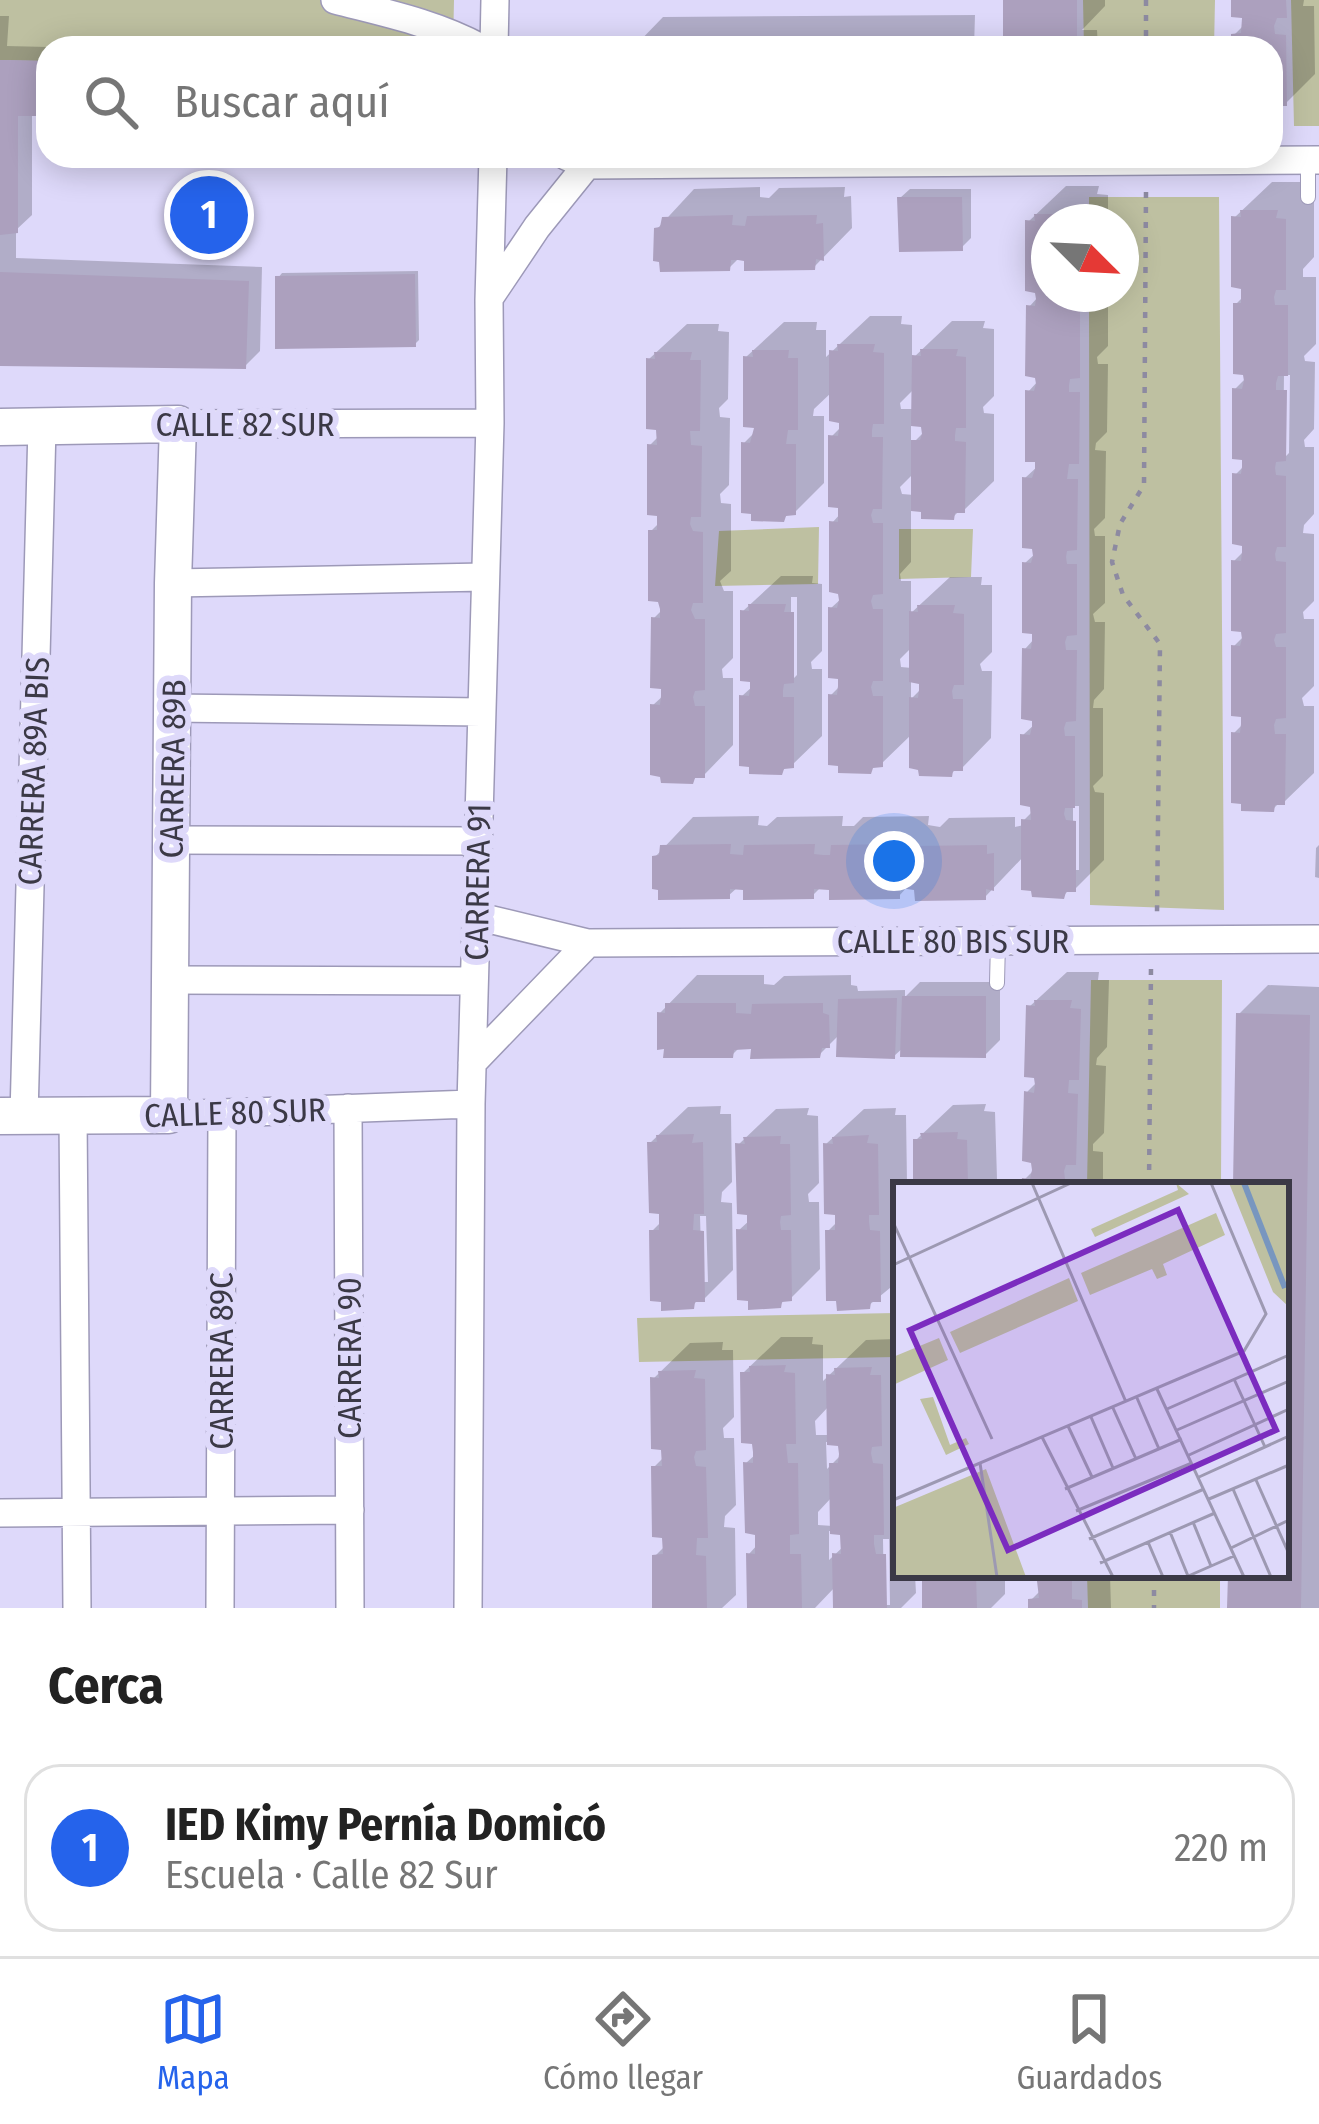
<!DOCTYPE html>
<html lang="es">
<meta charset="utf-8">
<style>
:root{--surface:#fff;--page:#f2f2f2;--text:#222;--muted:#767676;--line:#e0e0e0;--accent:#2563eb}
body{margin:0;font-family:"Fira Sans Condensed",sans-serif;background:var(--page);color:var(--text)}
.compass{position:absolute;left:1031px;top:204px;width:108px;height:108px;border-radius:50%;background:var(--surface);box-shadow:0 6px 30px #0003;rotate:114deg}
.you{position:absolute;left:894px;top:861px;width:42px;height:42px;margin:-30px;border:9px solid #fff;border-radius:50%;background:#1a73e8;box-shadow:0 0 0 18px #1a73e833}
.badge{display:grid;place-items:center;width:78px;height:78px;border-radius:50%;background:var(--accent);color:#fff;font-size:39px;font-weight:700}
.pin{position:absolute;translate:-50% -50%;border:6px solid #fff;box-shadow:0 3px 12px #0006}
.list{margin:0;padding:0;list-style:none}
h2{display:flex;justify-content:space-between;align-items:center;height:156px;margin:0;padding:0 48px;font-size:51px}
h2 small{font-size:39px;font-weight:400;color:var(--muted)}
.list li{display:grid;grid-template-columns:78px 1fr auto;gap:36px;align-items:center;box-sizing:border-box;height:168px;margin:0 24px 24px;padding:0 24px;border:3px solid var(--line);border-radius:36px}
.list b{display:block;font-size:45px;white-space:nowrap}
.list p{margin:0;font-size:39px;white-space:nowrap;color:var(--muted)}
.list em{font-size:39px;font-style:normal;color:var(--muted)}
.icon{flex:none;width:66px;height:66px;fill:none;stroke:currentColor;stroke-width:2;stroke-linecap:round;stroke-linejoin:round}
.map{position:relative;flex:none;width:1319px;height:1608px;overflow:hidden}
.search{position:absolute;background:var(--surface);box-shadow:0 6px 30px #0003;left:36px;right:36px;top:36px;height:132px;display:flex;align-items:center;gap:30px;box-sizing:border-box;padding:0 42px;border-radius:36px;color:var(--muted);font-size:45px}
.sheet{height:348px;background:var(--surface)}
nav{display:flex;justify-content:space-around;align-items:center;box-sizing:border-box;height:168px;border-top:3px solid var(--line);background:var(--surface);font-size:33px;color:var(--muted)}
nav a{display:grid;justify-items:center;gap:6px}
nav .on{color:var(--accent)}
.map>svg:first-child{display:block}
.green{fill:#bec0a1}
.shadow{fill:#0003;fill-rule:evenodd}
.building{fill:#aca0be}
.lines{fill:none;stroke-linecap:round;stroke-linejoin:round}
.lane-casing{stroke:#9d99b8;stroke-width:16}
.street-casing{stroke:#9d99b8;stroke-width:30}
.secondary-casing{stroke:#9d99b8;stroke-width:39}
.path{stroke:#8d8aa1;stroke-width:4.5;stroke-dasharray:6 9;stroke-linecap:butt}
.lane{stroke:#fff;stroke-width:14}
.street{stroke:#fff;stroke-width:27}
.secondary{stroke:#fff;stroke-width:36}
.labels{text-anchor:middle;stroke-width:12;stroke-linejoin:round;paint-order:stroke}
.street-label{font-size:33px;fill:#3b3946;stroke:#ded9fa}
.inset-river{fill:none;stroke:#7896bf;stroke-width:6}
.inset-road{fill:none;stroke:#9d99b2;stroke-width:3}
.view{fill:#7b2cbf;fill-opacity:0.15;stroke:#7b2cbf;stroke-width:6}
.inset-edge{fill:none;stroke:#3b3946;stroke-width:6}
</style>
<div class="map">
<svg width="1319" height="1608" viewBox="0 0 1319 1608">
<rect width="100%" height="100%" fill="#ded9fa"/>
<path class="green" d="M0 0H454L453 48H48V61L0 60Z
M1083 0H1215L1214 48H1084Z
M1291 0H1319V126H1294Z
M1089 197H1219L1224 910 1090 905 1089 294H1121V222H1089Z
M819 527 818 584 715 586 719 531Z
M899 529H973L971 577 899 579Z
M1091 980H1222L1221 1185H1087Z
M896 1313V1357L639 1362 637 1318Z
M1087 1575H1220V1608H1088Z"/>
<path class="shadow" d="M1006 0H1105V6L1082 30H1097L1098 48H1014V43L1022 36Z
M1234 0H1304L1303 6H1314L1315 74 1286 103H1282L1275 110H1271V48H1234V35L1244 25 1245 15Z
M975 15 974 48H633L663 17Z
M0 16H9L7 46 89 48H48V113H32V215L16 230V258L262 267 260 351 245 366 0 363Z
M1272 182H1305L1314 190V257L1303 269V277H1316V344L1304 356 1305 361 1315 362 1314 429 1304 440 1305 447H1314V514L1304 525 1303 533 1314 534V601L1303 612 1304 619H1314V686L1302 698 1304 706H1314V773L1284 802H1280L1273 809 1234 733 1244 723 1234 646 1244 636 1234 561 1245 550 1235 475 1245 465 1235 389 1246 378 1236 304 1244 296 1234 218ZM1284 375H1290L1289 453 1283 459Z
M1066 186H1099L1097 194 1108 195V222H1049V294H1108V346L1097 357 1098 364H1108L1107 432 1096 443 1095 450 1106 451 1105 518 1094 529 1095 536H1105V603L1093 614 1095 622H1105L1104 689 1094 700 1093 708H1103V776L1093 786 1095 792 1104 793V860L1075 889H1070L1063 896 1024 856 985 897 908 886 899 896 822 886 812 896 738 887 728 896 655 857 693 817 759 816 758 825 767 826 777 817 843 816 842 826H854L863 817 929 816 928 825 940 827 949 818 1015 817V827L1024 825V820L1033 811 1023 735 1035 724 1025 649 1035 638 1025 563 1036 553 1025 478 1038 466 1028 392 1038 381 1029 307 1038 297 1028 222ZM1073 806H1079V870H1073Z
M760 187V197L769 198 779 188 845 187 844 197 851 196 852 228 814 267 740 257 729 268 657 229 694 189Z
M910 189H971V238L961 248 900 198Z
M418 271 419 340 415 344 278 278 282 273Z
M870 316H902L901 324 912 325V359L952 321H985L983 328 994 329V396L983 407 984 413 994 414V481L964 510H960L953 517 911 508V562L900 574 901 581H911V613L950 577H982L981 585H992V652L980 664 982 671H992L991 738 962 768H957L951 774 912 734 881 764 831 695 841 685 831 608 842 598 832 523 841 513 831 437 842 426 832 392 814 409 813 416H824V483L794 513H789L783 519 744 443 756 431 746 357 784 322H817L816 330H826V357ZM915 388V409H901L900 403ZM911 423 924 425 925 431 911 445ZM914 473V495L902 494 900 487ZM912 647V668L901 667 900 659ZM911 679 922 681V688L911 699Z
M687 324H719L718 331 729 332 728 399 719 408 720 417 730 418 729 485 720 494 721 503 731 504V571L720 581 724 591H733V658L722 669 723 678H733V745L704 775H698L692 781 653 705 664 695 654 618 663 609 651 531 660 522 650 445 659 436 649 359Z
M781 576H813L812 583 822 584V651L811 662 812 669H822V736L792 765H788L781 772 742 696 753 686 743 611ZM791 597H797V675L791 681Z
M1319 845V878L1315 877 1316 848Z
M1067 972H1099L1098 980H1109L1107 1047 1097 1058 1096 1065 1106 1066 1104 1133 1093 1144V1151L1103 1152V1185H1024L1025 1179 1035 1169 1027 1092 1038 1081 1029 1007Z
M697 975H764V984L774 985 784 976 851 975V985L857 986 858 991 905 990V997L920 982H1000V1040L985 1055 904 1047 894 1056 840 1034 819 1055 754 1046 740 1047 732 1055 660 1013Z
M1268 985 1319 987V1608H1230L1231 1575H1286V1185H1236L1239 1014Z
M986 1104 984 1111 995 1112 997 1179 990 1185H916V1140L953 1105Z
M721 1106 720 1114H731L732 1182 722 1192 721 1202 732 1203 733 1270 704 1299H699L692 1306 652 1231 662 1221 650 1143 688 1107ZM700 1216H706L708 1282H702Z
M809 1108 807 1115 818 1116 819 1183 808 1194 809 1202H819L820 1269 791 1298H786L780 1305 739 1230 750 1220 738 1145 776 1109Z
M896 1108 895 1115H906L907 1182 896 1185V1283L868 1306 828 1231 838 1221 826 1144 864 1109Z
M781 1337H813L812 1344 823 1345V1381L866 1340 896 1339V1575H915L916 1593 901 1608H836L835 1587 815 1608H750L749 1554 758 1544 746 1463 756 1454 743 1373ZM829 1406 830 1435H816L815 1421ZM826 1442 840 1443 842 1454 827 1469ZM832 1497 833 1526 818 1525V1512ZM829 1531 843 1532 844 1546 829 1560ZM883 1539H889L890 1605H884Z
M723 1342 722 1350H733L734 1417 723 1428 724 1438H734L736 1505 725 1516 724 1527 735 1528 736 1595 722 1608H655V1556L666 1545 654 1467 665 1456 653 1379 690 1343Z
M925 1575H1005V1594L991 1608H925Z
M1030 1575H1110L1111 1608H1031V1600L1041 1590 1039 1578Z"/>
<path class="building" d="M1003 0H1077V38L1003 39Z
M1231 0H1286L1287 18H1277L1274 26 1275 34 1286 35 1287 106H1278L1276 113H1271V48H1231V34L1241 33 1242 18 1231 17Z
M947 43V48H836V44Z
M0 60 48 61V116H18V233L0 235Z
M897 197H962L963 251 899 252Z
M1240 210H1278L1276 218 1286 219V290H1276L1274 297 1275 305H1288V376H1278L1276 383V390H1287L1286 461 1276 462 1275 468 1276 475 1286 476V547H1277L1275 554 1276 561 1286 562V633L1276 634 1274 640 1276 647H1286V718L1276 719 1274 725 1275 734H1286L1285 805H1275L1274 812 1241 811V804L1231 803V732L1240 733 1241 724V717L1231 716V645L1240 646 1242 639 1241 632 1231 631V560L1241 561 1242 552V546L1232 544V473L1241 474 1242 467V460L1232 459V388L1242 389 1244 381 1243 375 1233 374V303H1241V289L1231 287V216L1241 217Z
M1034 214H1071L1070 222H1049V294H1070V307H1080V378L1070 379 1069 385V392H1080L1079 464H1069L1067 479H1078L1077 550 1067 551 1066 557 1067 564H1077V635L1067 636 1065 642 1066 650H1077L1076 721 1066 722 1064 728 1065 736H1075V808H1065L1064 814 1066 820 1076 821V892H1066L1064 899 1032 897 1031 891 1021 890V819L1031 820 1030 807 1020 805V734L1030 735 1032 727V721L1021 719 1022 648 1031 649 1032 641V634L1022 633V562L1031 563 1033 556 1032 549 1022 548V477L1032 478 1035 469V462H1025V390L1034 391 1036 384 1035 378 1025 376 1026 305 1035 306 1036 299 1035 293 1025 291V220L1035 221Z
M733 215 732 225 745 226 747 216 817 215 816 224 823 223 824 261 816 259 815 270 744 271V261L738 260H731L730 271 660 272 659 262 653 261 654 228 660 227 662 217Z
M0 272 249 281 246 369 0 366Z
M415 274 416 347 275 349V276Z
M837 344H875L873 352 884 353V424H873L872 430V437H883L882 509H873L871 515 873 523H883V594L873 595 871 601 873 609H883V681H873L871 687 873 696H883V767L873 768 871 774 838 773V766L828 765V694L837 695 838 686V679L828 678V607L837 608 839 600 838 594 829 592V521L838 522V508L828 507V435L838 436 839 429V423L829 421V350L838 351Z
M920 349H958L956 356 966 357V428H956L955 435V441L966 442 965 513H955L954 520 921 519V512L911 511V440H920L922 434 921 427 911 426 912 355 921 356Z
M752 350H789L788 358H798V430H788L786 444H796V515L786 516 784 522 751 521V514L741 513V442L750 443 754 428 743 427V356L753 357Z
M654 352H692L690 360H701L700 431H690L691 445 702 446 701 517H691L690 524 693 531 703 532V603H693L691 610 695 619H705V690L695 691 693 697 695 706H705V778H695L693 784 661 783 660 777 650 775V704L660 705 661 696V689L650 688 651 617 660 618V609L658 602 648 601V530H657V516L647 515V444L657 445 656 430 646 429V358L655 359Z
M748 604H786L784 612H794V683L784 684 783 690V697H794V768L784 769 782 775 749 774V767L739 766V695L749 696 750 689V682L740 681V610L749 611Z
M917 605H955L953 613 964 614V685H954L952 691 953 699H963V771H953L952 777 919 776 918 770 909 768V697L918 698 919 690V684L909 682V611L918 612Z
M731 844 730 854 743 855 744 845 815 844 814 854 823 855H830L831 845 902 844 901 853 916 856 917 846 987 845V854L994 853V891L986 889V900L915 901 914 890 900 888V899L829 900V890L814 889V899L743 900V890L730 889V899L658 900V890L652 889V856L659 855 660 845Z
M902 996H986V1058L900 1057Z
M897 998 895 1059 836 1057 838 999Z
M1034 1000H1072L1070 1008 1081 1009 1079 1080H1069L1068 1093 1078 1094 1076 1165H1066L1064 1171 1065 1179 1075 1180V1185H1021L1022 1178 1030 1179 1032 1170 1031 1163 1022 1161 1024 1091 1034 1093 1035 1085 1034 1078 1024 1077 1026 1005 1035 1006Z
M665 1003H736V1013L751 1014 752 1004 823 1003V1013L829 1015 830 1048H822L820 1058 750 1059 751 1049 734 1050 733 1058H663L664 1049 657 1050V1012L665 1013Z
M1236 1013 1310 1015 1301 1608H1227L1228 1575H1286V1185H1233Z
M958 1132 957 1139 967 1140 968 1185H913V1139H922L920 1133Z
M694 1134 692 1143 703 1142 704 1214H694L693 1230 704 1231 705 1302H695L694 1309 661 1311V1302L650 1301 649 1230H659V1214L649 1213 647 1142H657L656 1135Z
M869 1135 867 1143 878 1144 879 1215H869V1222L870 1230 880 1231 881 1302H871L870 1309 837 1311 836 1301H826L825 1230H835V1215L824 1214 823 1143 833 1144 832 1137Z
M781 1136 780 1144H790L791 1215 781 1216 780 1222 781 1230H791L792 1301 782 1302 781 1308 748 1310V1301L737 1300 736 1229 747 1230V1215L737 1214 735 1143 745 1144 743 1137Z
M786 1365 784 1372 795 1373 796 1444H786L788 1463H798L799 1534 790 1535V1554H801L802 1608H747L746 1553 755 1554V1535L745 1533 743 1462 753 1463V1452L752 1444 741 1443 740 1372H750L749 1366Z
M872 1367 870 1375H881L882 1446 872 1447 871 1453 873 1463 883 1464 884 1535H874V1544L876 1554H886L887 1608H833L832 1553 841 1554 840 1535 830 1534 829 1463H838L839 1454 838 1446 827 1445 826 1374 835 1375 834 1368Z
M696 1370 694 1378 705 1379 706 1450 696 1451 694 1457 696 1466 706 1467 708 1538H697L696 1555 706 1556 707 1608H652V1555L663 1554 662 1538 652 1537 651 1466H662L661 1450 651 1449 650 1377 659 1378 658 1371Z
M922 1575H976L977 1608H922Z
M1027 1575H1081L1082 1581H1072V1599L1082 1600V1608H1028V1599L1039 1598 1037 1581 1027 1580Z"/>
<g class="lines">
<g class="lane-casing">
<path id="lane" d="M1308 160V197
M997 983 998 941"/>
</g>
<g class="street-casing">
<path id="street" d="M335 0C385 13 435 23 481 48
M494 48 495 0
M566 156 587 165 1319 160
M490 297 537 227 587 165
M178 424 490 423
M173 583 484 577
M172 708 481 712
M171 840 477 841
M476 916 588 943 1319 939
M170 980 474 981
M472 1063 588 943
M348 1108 350 1608
M73 1115 77 1608
M169 1115 471 1104
M24 1116 42 427
M0 1513 350 1510
M220 1608 222 1113
M468 1608 471 1104 490 423 489 300 493 156"/>
</g>
<g class="secondary-casing">
<path id="secondary" d="M0 427 178 424 173 583 169 1115 0 1116"/>
</g>
<path class="path" d="M1146 0V48
M1146 192 1144 485 1120 524 1112 562 1123 595 1160 644 1157 914
M1149 1185 1151 967
M1154 1575V1608"/>
<use href="#lane" class="lane"/>
<use href="#street" class="street"/>
<use href="#secondary" class="secondary"/>
</g>
<g class="labels">
<g class="street-label">
<text x="245" y="436">CALLE 82 SUR</text>
<text transform="translate(172 769) rotate(-89)" y="12">CARRERA 89B</text>
<text transform="translate(33 771) rotate(-88)" y="12">CARRERA 89A BIS</text>
<text transform="translate(477 882) rotate(-89)" y="12">CARRERA 91</text>
<text x="953" y="953">CALLE 80 BIS SUR</text>
<text transform="translate(235 1112) rotate(-2)" y="12">CALLE 80 SUR</text>
<text transform="translate(349 1358) rotate(-90)" y="12">CARRERA 90</text>
<text transform="translate(221 1361) rotate(-90)" y="12">CARRERA 89C</text>
</g>
</g>
<g transform="translate(893 1182)">
<rect width="396" height="396" fill="#ded9fa"/>
<path d="M283 1 296 12 202 55 198 47 285 8ZM336 1H396V125L380 110ZM323 31 332 53 270 82 274 93 264 97 259 87 197 113 188 91ZM176 96 185 119 67 171 57 150ZM46 156 55 178 0 203V175ZM40 215 57 263 73 256 76 262 53 273 27 217ZM93 287 133 395H0V326Z" fill="#bec0a1"/>
<path class="inset-river" d="M351 1 392 106"/>
<path class="inset-road" d="M139 1 233 220M0 40 99 257M0 83 178 1M341 197 372 265M264 207 351 395M244 216 266 267M220 226 243 277M274 227 396 173M198 235 220 286M175 244 199 295M284 248 396 199M149 255 220 395M296 273 396 227M87 281 104 395M306 295 396 254M363 298 396 372M172 307 289 257M340 307 378 395M316 317 396 283M0 318 351 169 373 132 318 1M183 329 299 281M300 340 318 384M277 350 295 394M196 357 311 307M255 360 270 395M338 366 396 338M207 381 322 331M293 395 341 374"/>
<path class="view" d="M285 28 383 248 115 368 17 148Z"/>
<rect width="396" height="396" class="inset-edge"/>
</g>
</svg>
<svg class="compass" viewBox="-18 -18 36 36"><path d="M0-13l5 13h-10z" fill="#e53935"/><path d="M0 13l5-13h-10z" fill="#767676"/></svg>
<div class="you"></div>
<div class="pin badge" style="left:209px;top:215px">1</div>
<div class="search"><svg class="icon" aria-label="search" viewBox="0 0 24 24"><circle cx="10" cy="10" r="6"/><path d="M15 15l6 6"/></svg>Buscar aquí</div>
</div>
<section class="sheet">
<h2>Cerca<small></small></h2>
<ul class="list">
<li><span class="badge">1</span><div><b>IED Kimy Pernía Domicó</b><p>Escuela · Calle 82 Sur</p></div><em>220 m</em></li>
</ul>
</section>
<nav>
<a class="on"><svg class="icon" aria-label="map" viewBox="0 0 24 24"><path d="M3 6l6-2 6 2 6-2v14l-6 2-6-2-6 2zM9 4v14M15 6v14"/></svg>Mapa</a>
<a><svg class="icon" aria-label="directions" viewBox="0 0 24 24"><path d="M12 3l9 9-9 9-9-9zM9 14v-3h6M13 9l2 2-2 2"/></svg>Cómo llegar</a>
<a><svg class="icon" aria-label="saved" viewBox="0 0 24 24"><path d="M7 4h10v16l-5-4-5 4z"/></svg>Guardados</a>
</nav>
